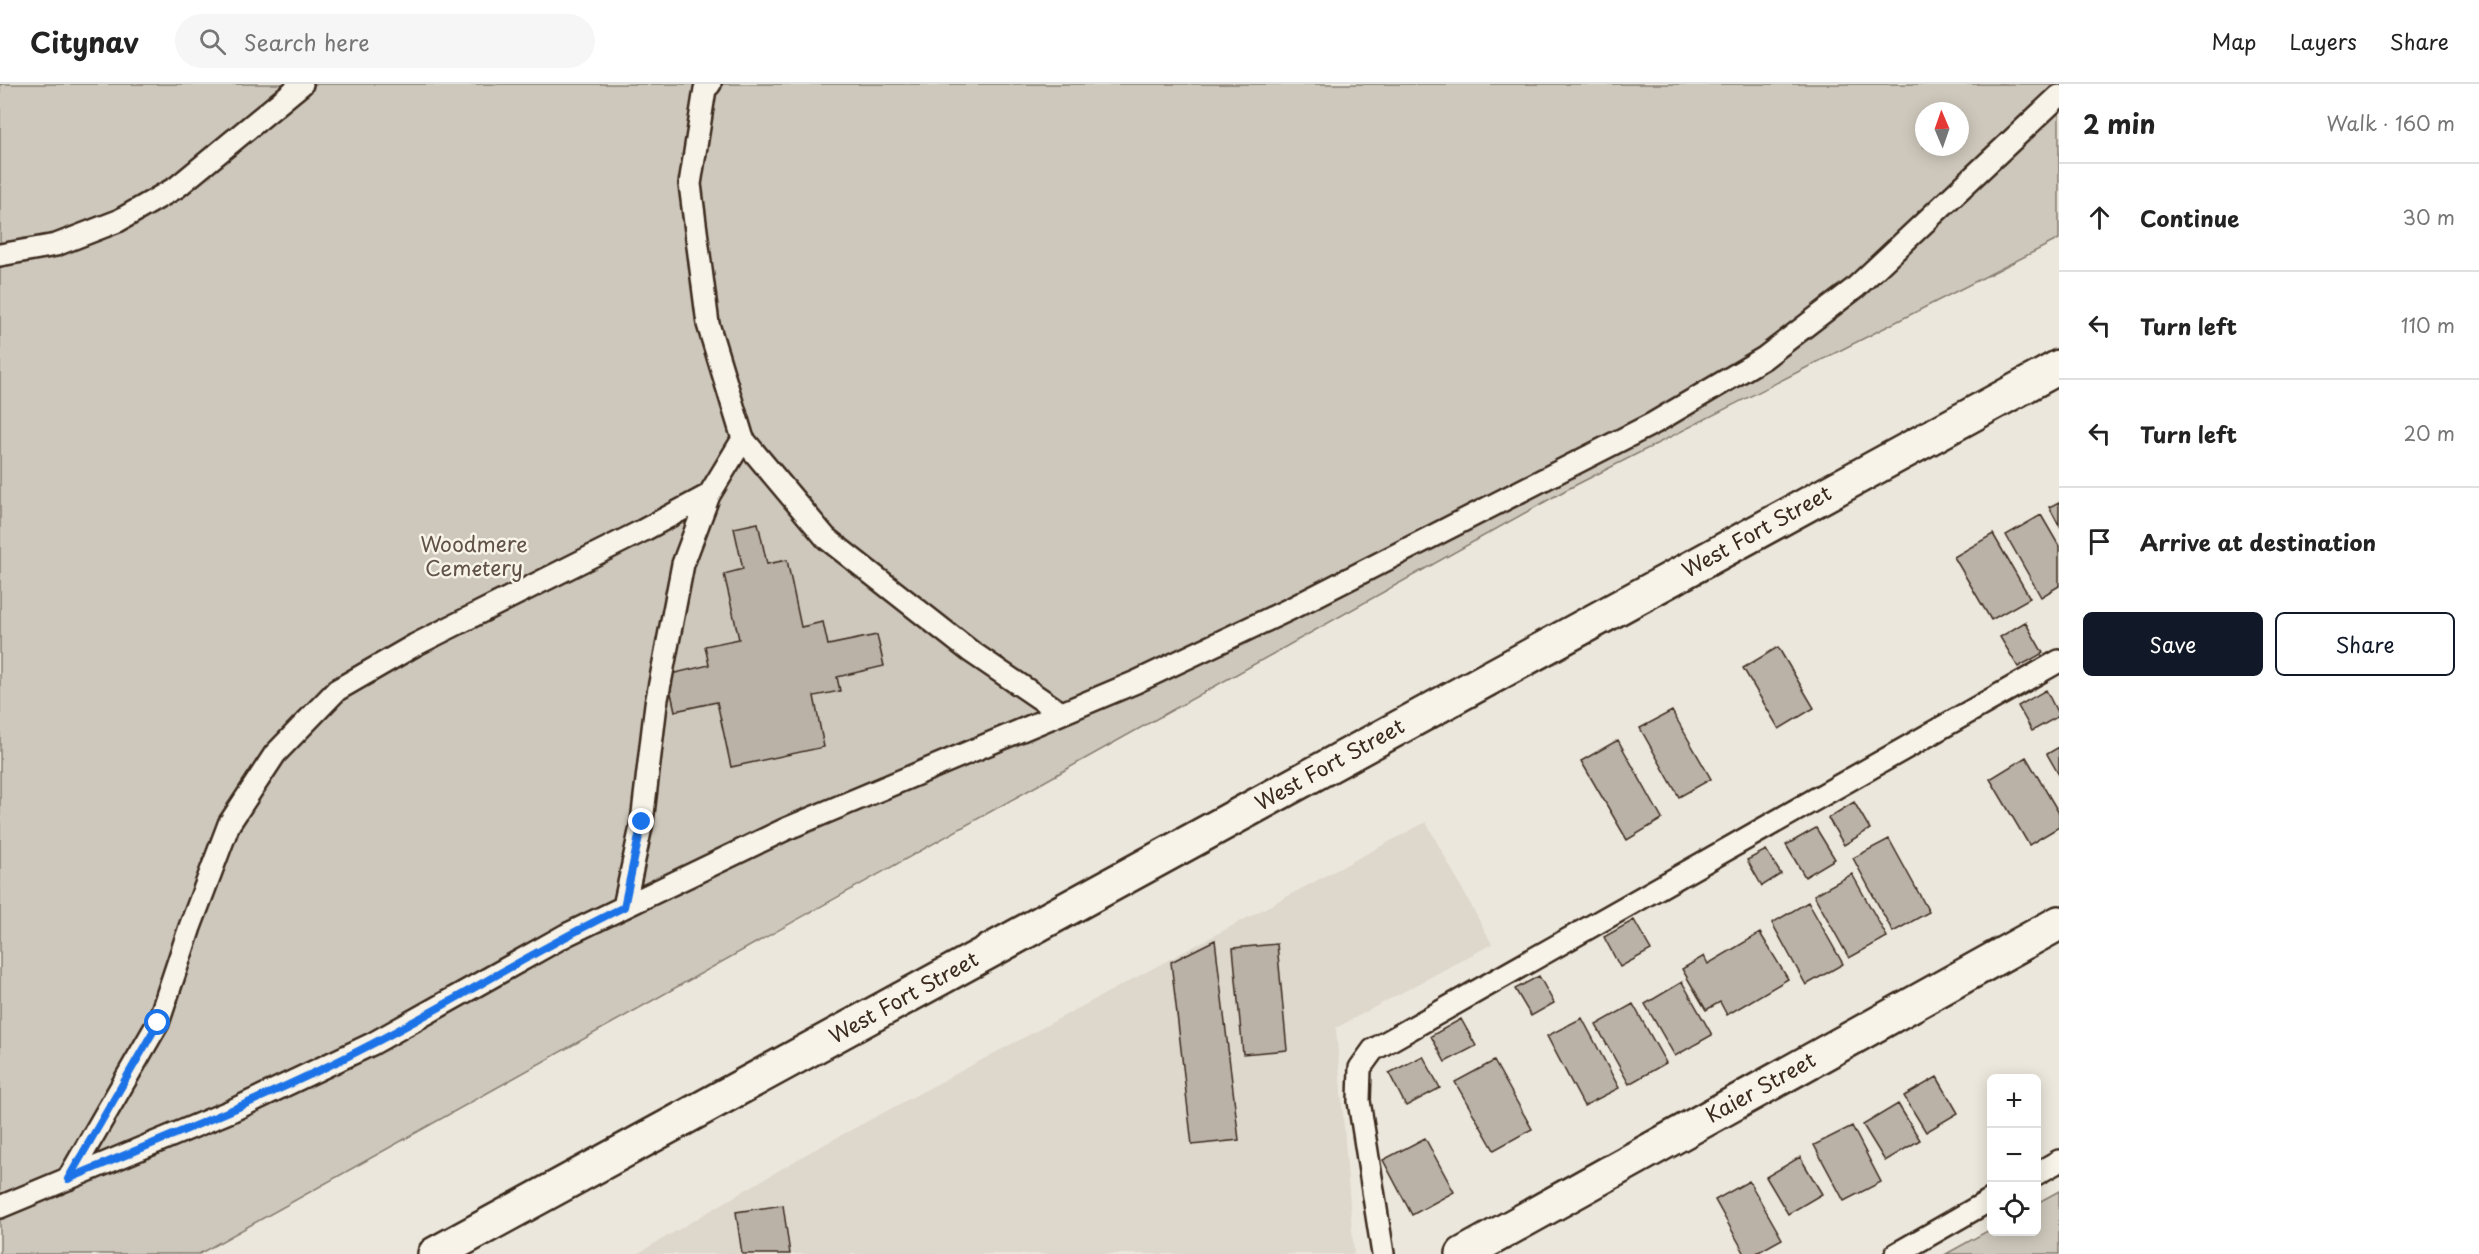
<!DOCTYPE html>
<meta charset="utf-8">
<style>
:root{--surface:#fff;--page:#f6f6f6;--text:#222;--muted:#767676;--line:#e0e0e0;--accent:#111827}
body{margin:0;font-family:"Playpen Sans",sans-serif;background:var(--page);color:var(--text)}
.controls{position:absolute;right:18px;bottom:18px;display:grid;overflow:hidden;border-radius:9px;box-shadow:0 3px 15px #0003}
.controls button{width:54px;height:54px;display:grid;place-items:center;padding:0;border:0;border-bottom:2px solid var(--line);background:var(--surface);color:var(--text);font:30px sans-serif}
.compass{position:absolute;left:1915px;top:18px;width:54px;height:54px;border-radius:50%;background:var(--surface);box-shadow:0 3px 15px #0003;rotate:358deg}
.stop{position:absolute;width:18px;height:18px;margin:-14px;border:4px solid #1a73e8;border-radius:50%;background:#fff}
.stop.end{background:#1a73e8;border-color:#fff;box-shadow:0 2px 6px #0008}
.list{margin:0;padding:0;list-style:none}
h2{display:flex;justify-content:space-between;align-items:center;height:78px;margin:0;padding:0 24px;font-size:26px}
h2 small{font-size:20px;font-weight:400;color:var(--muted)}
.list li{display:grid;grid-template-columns:39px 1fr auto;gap:18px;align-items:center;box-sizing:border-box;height:108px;padding:0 24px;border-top:2px solid var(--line)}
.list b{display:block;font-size:22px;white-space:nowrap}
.list em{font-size:20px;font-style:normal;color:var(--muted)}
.actions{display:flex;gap:12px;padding:18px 24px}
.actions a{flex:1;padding:14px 0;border:2px solid var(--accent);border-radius:9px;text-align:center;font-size:21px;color:var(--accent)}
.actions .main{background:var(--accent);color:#fff}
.icon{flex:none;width:33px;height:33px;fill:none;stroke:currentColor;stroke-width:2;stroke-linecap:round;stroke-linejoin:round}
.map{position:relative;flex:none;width:2059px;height:1170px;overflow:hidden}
header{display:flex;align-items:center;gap:36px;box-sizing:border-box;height:84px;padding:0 30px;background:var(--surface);border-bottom:2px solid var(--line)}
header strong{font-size:28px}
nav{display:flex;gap:33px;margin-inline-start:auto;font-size:21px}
.search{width:420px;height:54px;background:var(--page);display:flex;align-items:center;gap:15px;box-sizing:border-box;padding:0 21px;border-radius:33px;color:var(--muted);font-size:22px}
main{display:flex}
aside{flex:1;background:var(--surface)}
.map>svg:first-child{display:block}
.built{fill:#ddd7cc}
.green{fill:#cec8bc;stroke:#84796d;stroke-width:1.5;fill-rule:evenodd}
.building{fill:#bab2a7;stroke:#3b2a1e;stroke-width:1.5}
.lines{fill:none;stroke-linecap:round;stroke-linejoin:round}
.lane-casing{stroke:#3b2a1e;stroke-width:26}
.street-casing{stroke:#3b2a1e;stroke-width:38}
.primary-casing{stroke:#3b2a1e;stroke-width:38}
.lane{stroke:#f7f3e8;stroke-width:21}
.street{stroke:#f7f3e8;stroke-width:33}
.primary{stroke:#f7f3e8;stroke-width:33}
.route{stroke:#1a73e8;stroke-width:8}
.labels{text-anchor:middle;stroke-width:5;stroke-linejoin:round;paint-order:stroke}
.street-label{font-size:21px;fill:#3b2a1e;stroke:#f7f3e8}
.park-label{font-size:21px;fill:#605246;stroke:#f7f3e8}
</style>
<header>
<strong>Citynav</strong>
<div class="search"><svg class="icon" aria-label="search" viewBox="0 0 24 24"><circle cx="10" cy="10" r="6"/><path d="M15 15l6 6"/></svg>Search here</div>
<nav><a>Map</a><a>Layers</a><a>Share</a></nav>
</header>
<main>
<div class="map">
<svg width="2059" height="1170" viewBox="0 0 2059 1170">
<rect width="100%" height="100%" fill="#ece7dc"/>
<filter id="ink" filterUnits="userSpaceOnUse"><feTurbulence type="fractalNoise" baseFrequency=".0167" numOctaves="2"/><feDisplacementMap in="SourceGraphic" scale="12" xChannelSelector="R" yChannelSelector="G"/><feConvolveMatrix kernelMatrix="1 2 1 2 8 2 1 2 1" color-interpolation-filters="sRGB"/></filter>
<g filter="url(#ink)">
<path class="built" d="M1426 738 1492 860 1336 944 1354 1170H637L810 1068Z"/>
<path class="green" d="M0 0H2059V155L1566 406 199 1170H0ZM1924 27H1960V63H1924Z
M2059 1107V1170H1946L1991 1145 1992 1148H2036L2037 1119Z"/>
<path class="building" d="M2059 418V441L2049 423Z
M2041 431 2059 462V502L2041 513 2006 451Z
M758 439 767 480 787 476 801 543 823 538 828 561 877 551 884 582 837 593 840 607 814 612 824 663 731 683 717 618 675 627 667 591 709 581 705 562 739 555 724 490 743 485 734 444Z
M1993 450 2030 514 1991 536 1954 473Z
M2025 538 2043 569 2018 583 2000 553Z
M1778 563 1814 624 1779 645 1743 584Z
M2046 606 2059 632 2032 647 2018 622Z
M1672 627 1711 695 1679 713 1640 644Z
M1618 656 1662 735 1627 756 1581 677Z
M2059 663V691L2047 670Z
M2026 673 2059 729V743L2029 761 1990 695Z
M1854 718 1870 745 1844 761 1828 734Z
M1816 744 1835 775 1805 793 1786 761Z
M1889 755 1929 828 1893 848 1853 774Z
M1766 766 1781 790 1762 802 1747 776Z
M1852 790 1887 853 1849 874 1814 811Z
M1808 818 1843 880 1806 901 1772 839Z
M1634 836 1651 866 1620 883 1604 853Z
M1760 849 1788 895 1727 931 1720 918 1706 926 1682 885 1704 872 1708 880Z
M1215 856 1239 1056 1192 1061 1171 878Z
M1277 860 1287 966 1243 970 1233 864Z
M1539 892 1554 919 1531 932 1515 905Z
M1682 898 1712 951 1675 972 1645 920Z
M1633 920 1666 979 1629 1000 1596 941Z
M1582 934 1619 1004 1584 1022 1547 952Z
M1461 935 1476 962 1445 978 1431 952Z
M1423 972 1440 1004 1406 1022 1389 989Z
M1494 977 1532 1045 1494 1066 1455 998Z
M1937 993 1958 1029 1926 1048 1904 1012Z
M1898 1020 1920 1056 1885 1077 1863 1041Z
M1852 1042 1881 1098 1844 1117 1814 1061Z
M1425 1054 1454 1108 1412 1131 1383 1076Z
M1800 1073 1822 1110 1788 1130 1766 1093Z
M1749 1097 1782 1155 1755 1170H1745L1715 1116Z
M783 1121 790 1170H742L736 1128Z"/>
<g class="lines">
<g class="lane-casing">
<path id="lane" d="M710 0 705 5 690 100 708 240 743 355 826 454 970 567 1061 629
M0 171 56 161 118 137 177 103 302 0
M624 823 642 738 656 620 683 480 709 411
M2036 1090 2059 1077
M68 1095 158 939 190 843 229 740 275 670 337 606 415 561 642 447 709 411 743 355
M0 1123 231 1027 372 960 566 851 786 745 1136 598 1290 525 1654 339 1764 274 1855 204 2059 12
M1383 1170 1359 1017 1360 984 1373 966 2059 577
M1896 1170 1992 1115"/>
</g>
<g class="street-casing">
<path id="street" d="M1463 1170 2059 839"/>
</g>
<g class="primary-casing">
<path id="primary" d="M435 1170 2059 283"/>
</g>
<use href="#lane" class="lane"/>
<use href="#street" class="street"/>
<use href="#primary" class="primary"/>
</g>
</g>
<g class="lines" filter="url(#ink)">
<path class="route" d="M158 939 68 1095C170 1052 274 1011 372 960 457 916 538 864 624 823L642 738"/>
</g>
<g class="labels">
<g class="street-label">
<text transform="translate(1757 448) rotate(-29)" y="7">West Fort Street</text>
<text transform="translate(1330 681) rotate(-29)" y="7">West Fort Street</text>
<text transform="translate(904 914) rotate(-29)" y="7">West Fort Street</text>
<text transform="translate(1761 1004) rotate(-29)" y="7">Kaier Street</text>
</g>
<g class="park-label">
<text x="474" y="468">Woodmere<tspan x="474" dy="24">Cemetery</tspan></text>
</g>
</g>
</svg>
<div class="controls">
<button>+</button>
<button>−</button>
<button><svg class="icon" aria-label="locate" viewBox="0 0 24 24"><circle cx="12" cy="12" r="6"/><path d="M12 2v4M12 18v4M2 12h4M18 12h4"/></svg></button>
</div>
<svg class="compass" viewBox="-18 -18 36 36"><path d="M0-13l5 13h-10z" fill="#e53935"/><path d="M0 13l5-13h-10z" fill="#767676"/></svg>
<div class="stop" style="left:158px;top:939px"></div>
<div class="stop end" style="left:642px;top:738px"></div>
</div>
<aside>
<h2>2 min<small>Walk · 160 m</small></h2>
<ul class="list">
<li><svg class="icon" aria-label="ahead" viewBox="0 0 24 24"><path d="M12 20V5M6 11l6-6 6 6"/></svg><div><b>Continue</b></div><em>30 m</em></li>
<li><svg class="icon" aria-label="left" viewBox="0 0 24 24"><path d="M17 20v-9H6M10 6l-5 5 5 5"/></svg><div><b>Turn left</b></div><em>110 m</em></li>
<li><svg class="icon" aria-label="left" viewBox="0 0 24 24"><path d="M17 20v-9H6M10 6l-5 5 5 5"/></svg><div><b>Turn left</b></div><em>20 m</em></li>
<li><svg class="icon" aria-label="arrive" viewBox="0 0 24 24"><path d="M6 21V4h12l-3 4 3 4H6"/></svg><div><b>Arrive at destination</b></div></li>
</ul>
<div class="actions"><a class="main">Save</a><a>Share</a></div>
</aside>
</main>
